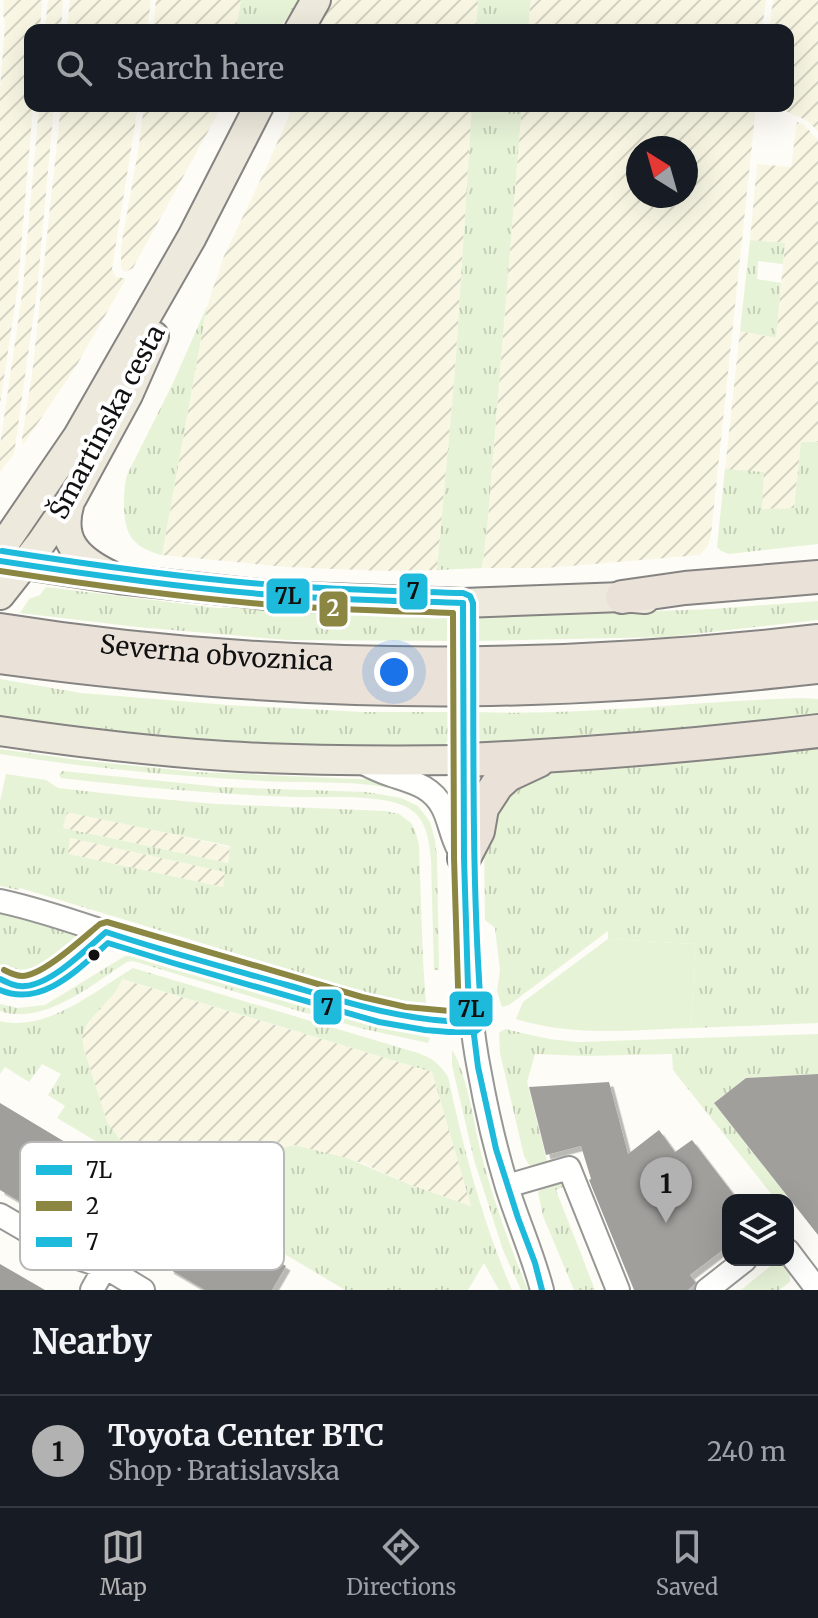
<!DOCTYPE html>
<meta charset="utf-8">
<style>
:root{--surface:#171b24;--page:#242831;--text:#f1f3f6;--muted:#9ea1a6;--line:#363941;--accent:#b2b2b3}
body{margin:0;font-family:Merriweather,serif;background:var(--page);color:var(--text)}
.controls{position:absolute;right:24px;bottom:24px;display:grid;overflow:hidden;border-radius:16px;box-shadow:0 8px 32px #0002}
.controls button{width:72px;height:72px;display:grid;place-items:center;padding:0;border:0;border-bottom:2px solid var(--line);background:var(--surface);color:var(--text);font:40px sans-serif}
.compass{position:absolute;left:626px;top:136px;width:72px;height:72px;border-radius:50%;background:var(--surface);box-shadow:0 8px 32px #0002;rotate:323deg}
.you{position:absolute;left:394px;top:672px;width:28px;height:28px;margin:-20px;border:6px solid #fff;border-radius:50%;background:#1a73e8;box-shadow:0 0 0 12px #1a73e833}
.badge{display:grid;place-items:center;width:52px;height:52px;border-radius:50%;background:var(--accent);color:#111;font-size:26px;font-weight:700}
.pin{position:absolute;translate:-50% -66px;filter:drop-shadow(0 2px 4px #0008)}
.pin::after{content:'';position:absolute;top:42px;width:28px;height:24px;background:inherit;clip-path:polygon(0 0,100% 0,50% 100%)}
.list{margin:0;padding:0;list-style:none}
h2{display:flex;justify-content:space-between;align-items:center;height:104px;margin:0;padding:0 32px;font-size:34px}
h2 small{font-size:26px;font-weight:400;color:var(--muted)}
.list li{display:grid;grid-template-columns:52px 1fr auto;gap:24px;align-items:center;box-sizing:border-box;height:112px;padding:0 32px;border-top:2px solid var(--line)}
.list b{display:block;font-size:30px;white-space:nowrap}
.list p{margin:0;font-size:26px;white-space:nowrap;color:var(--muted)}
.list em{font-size:26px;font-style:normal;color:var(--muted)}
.icon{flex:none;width:44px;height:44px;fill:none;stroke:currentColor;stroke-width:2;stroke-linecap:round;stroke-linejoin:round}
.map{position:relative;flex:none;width:818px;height:1290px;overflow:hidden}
.search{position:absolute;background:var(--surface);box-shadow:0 8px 32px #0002;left:24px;right:24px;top:24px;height:88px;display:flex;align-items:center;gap:20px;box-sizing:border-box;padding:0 28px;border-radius:16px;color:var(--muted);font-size:30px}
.sheet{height:216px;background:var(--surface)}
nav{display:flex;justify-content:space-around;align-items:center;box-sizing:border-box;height:112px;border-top:2px solid var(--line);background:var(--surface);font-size:22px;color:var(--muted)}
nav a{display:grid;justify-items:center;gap:4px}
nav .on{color:var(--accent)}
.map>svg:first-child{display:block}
.farmland{fill:url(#farmland-furrows);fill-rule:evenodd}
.grass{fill:url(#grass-tufts);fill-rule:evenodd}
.garden{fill:#e7f3d7}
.building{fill:#a19f9c;filter:url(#shadow)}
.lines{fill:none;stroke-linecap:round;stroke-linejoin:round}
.minor-casing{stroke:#979795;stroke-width:26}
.major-casing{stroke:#858482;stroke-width:32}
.highway-casing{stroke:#858482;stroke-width:36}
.minor{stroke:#fffffe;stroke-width:22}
.major{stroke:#ede9dc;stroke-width:28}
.highway{stroke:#eae1d8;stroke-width:32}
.minor-bridge-casing{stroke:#979795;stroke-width:26;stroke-linecap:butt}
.minor-bridge{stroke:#fffffe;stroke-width:22}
.bus-1-casing{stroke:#fff;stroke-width:12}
.bus-2-casing{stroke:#fff;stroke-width:12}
.bus-3-casing{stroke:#fff;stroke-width:12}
.bus-1{stroke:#1ebadc;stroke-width:6}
.bus-2{stroke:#8b8742;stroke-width:6}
.bus-3{stroke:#1ebadc;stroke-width:6}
.bus-dot{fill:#111;stroke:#fff;stroke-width:3}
.labels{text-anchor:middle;stroke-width:8;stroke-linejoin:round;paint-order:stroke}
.street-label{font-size:26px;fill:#111;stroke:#fff}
.key{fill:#fff;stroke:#b8b8b8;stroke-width:2}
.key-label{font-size:22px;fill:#111}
.line-badge{stroke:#fff;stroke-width:3}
.badge-label{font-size:22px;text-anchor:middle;font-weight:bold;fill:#fff}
.pale-badge-label{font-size:22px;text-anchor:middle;font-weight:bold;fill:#111}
</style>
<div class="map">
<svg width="818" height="1290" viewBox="0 0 818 1290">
<defs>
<pattern id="farmland-furrows" width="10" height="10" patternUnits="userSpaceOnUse" patternTransform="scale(2)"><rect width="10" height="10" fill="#f9f7e4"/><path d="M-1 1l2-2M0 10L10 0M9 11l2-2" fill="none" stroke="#d4d3c3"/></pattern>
<pattern id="grass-tufts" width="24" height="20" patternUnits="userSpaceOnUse" patternTransform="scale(2)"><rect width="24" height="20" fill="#e7f3d7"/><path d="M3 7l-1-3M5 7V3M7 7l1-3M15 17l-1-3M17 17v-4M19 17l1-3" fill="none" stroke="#c5cfb8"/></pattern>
<filter id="shadow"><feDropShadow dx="4.5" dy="4.5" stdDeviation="0" flood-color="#0004"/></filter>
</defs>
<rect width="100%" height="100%" fill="#fdfcf7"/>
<path class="farmland" d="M4 0H42L40 30H30V106H33L18 285 0 404V89L5 25 3 13Z
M48 0H63L61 30H45Z
M70 0H151L147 30H67Z
M156 0H241L236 30H153Z
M330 0H478L476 30H314Z
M531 0H766L762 30H528Z
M773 0H818V131L806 120 774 106H788V30H769Z
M39 106H54L37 291 14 454 0 472V445L23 287Z
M61 106H138L112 269 115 276 126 279 75 368 23 445 22 438 32 375Z
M144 106H222L133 268 125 272 121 268V247L139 146Z
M289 106H472L455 371 437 570 383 571 286 567 162 555 207 306 224 256 265 170 289 116Z
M522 106H756L711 535 708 546 700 555 547 568H482L487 529ZM638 148H686V196H638Z
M797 122 803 124 818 140V442H801L794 508 762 509 725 469 740 331 776 338 785 243 750 240 757 164 791 167Z
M67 811 230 847 227 863 63 828Z
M70 838 226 872 223 887 67 854Z
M121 979 432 1072 471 1206 411 1185 362 1163 294 1145 275 1150 255 1202 233 1199 126 1147 107 1122 84 1049 82 1036 87 1024 117 990Z"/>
<path class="grass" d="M241 0H300L278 30H236Z
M478 0H531L528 30H476Z
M472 106H522L487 529 482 568 437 570 455 371Z
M750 240 785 243 783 264 758 261 757 279 781 283 776 338 740 331Z
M207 306 162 555C135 548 125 537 124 508 124 496 124 487 127 475L173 383Z
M801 442H818V544L729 554 721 551 717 547 725 469 764 472 762 509 794 508Z
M46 587 218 608 290 606 446 616 449 624 450 641 287 640 137 627 20 613 29 599 40 595Z
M818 601V620L667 637 478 641V622L481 616 514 609 658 611 712 609Z
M0 679 81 693 228 705 363 712H450C450 725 453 741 441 749L230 746 0 722Z
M801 698 818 699V717L675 734 483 747 479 738 478 712C586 716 693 701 801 698Z
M818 742V1023L691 1028 695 944 608 939V931L509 1005 502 1007 497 991 500 971 495 928 485 920 484 839 494 804 535 772Z
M0 749 78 760 196 772 379 780 420 792 433 812C424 803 416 794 404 791 360 779 308 784 263 781 175 776 87 768 0 754Z
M62 771 221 787 366 792 401 798 418 806 430 822 435 840 437 857 439 970H434L431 859C429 841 427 820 410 809 385 793 325 798 295 797 270 796 246 795 221 793 168 790 114 784 61 778L59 774Z
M6 774 46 780 58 788 138 797 217 804 385 811 399 814 411 823 415 830 419 845 423 961 426 1004 410 1003 370 994 20 888 18 890 0 886V801ZM67 812 230 846 228 863 63 828ZM70 838 225 872 223 887 68 854Z
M2 910 82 935C57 953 33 981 0 965V911Z
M134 955 143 956 300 1005 430 1038 428 1043 364 1029 299 1011 133 961 127 962C91 985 44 1026 0 1011V1004L18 1008 45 1005 125 956Z
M133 968 418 1053C432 1058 440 1064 448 1077 464 1150 482 1221 512 1290H499L484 1263 468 1290H345L57 1118 65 1106 48 1095 61 1074 42 1064 29 1082 5 1067 0 1074V1021C45 1033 95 991 133 968ZM122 979 432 1072 471 1206 411 1185 347 1158 294 1145 275 1150 255 1202 233 1199 126 1147 107 1122 84 1049 82 1036 87 1024 117 990Z
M505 1029 549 1039 578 1042 818 1034V1074L746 1078 714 1103 791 1201 788 1203V1200H776L673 1070 672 1054 586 1056 535 1054 527 1082 548 1165 536 1167 529 1165 524 1156 500 1053 499 1033Z
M452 1050C468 1075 474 1126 482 1157 494 1202 510 1247 528 1290H521L503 1250 474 1160 452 1065Z
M560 1180 565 1182V1186L556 1190 595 1290H574L543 1216 538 1192 546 1184Z
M778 1260H785L794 1272 790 1276V1282L779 1290H741Z"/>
<path class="garden" d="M608 939 695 944 691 1028C632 1030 573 1037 516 1019L523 1002Z"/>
<path class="building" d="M818 1074V1235L714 1103 746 1078Z
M609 1082 628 1154 659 1130 675 1152 692 1140 738 1200H728V1246L690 1275 696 1283 688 1290H634L589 1180 591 1179 581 1146 546 1155 529 1087Z
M0 1103 120 1175 82 1238 0 1190Z
M166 1195 286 1266 272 1290H205L169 1269 173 1262 138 1241Z
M0 1264 45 1290H0Z"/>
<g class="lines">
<g class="minor-casing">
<path id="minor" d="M463 603V641
M464 712C463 774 464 837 465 900 467 957 468 1013 479 1069 486 1108 495 1148 507 1187 518 1222 533 1255 542 1290
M361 762C371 767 381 772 391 775 412 782 432 786 443 808 450 822 451 836 459 850
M0 901C52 912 101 932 152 947 204 963 258 977 311 992 363 1007 417 1025 472 1022
M0 979C10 984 19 988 31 985 53 979 88 947 106 932
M507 1186 569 1168 618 1290
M0 1215 69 1255 105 1267 143 1290
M788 1251 817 1289
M92 1290 105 1267
M707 1290 745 1260"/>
</g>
<g class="major-casing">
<path id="major" d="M299 30 316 0
M70 502C58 540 77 559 110 575
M0 550 78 436 192 237 259 106
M0 561 118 579 277 596 463 603 622 597 645 599
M0 595 41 543 72 498 128 395 154 336
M0 731C75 742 150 751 225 756 305 761 384 761 464 760"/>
</g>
<g class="highway-casing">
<g id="highway">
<path d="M622 597 685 588 818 577"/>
<path id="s1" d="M0 630C270 673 547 672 818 641"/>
<path d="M0 657C163 679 327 692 491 689 600 687 709 679 818 667"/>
<path d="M464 760C582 755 700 745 818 731"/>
<path d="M464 858 478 831 482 808 497 785 508 775 538 761"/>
</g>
</g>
<use href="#minor" class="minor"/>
<use href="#major" class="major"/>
<use href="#highway" class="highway"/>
<g class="minor-bridge-casing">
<path id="minor-bridge" d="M463 641 464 712"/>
</g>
<use href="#minor-bridge" class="minor-bridge"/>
<g class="bus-1-casing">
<path id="bus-1" d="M0 561C91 575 182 588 273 595 336 600 400 601 463 603L464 858 468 987 478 1067 496 1149 518 1218 535 1263 542 1290
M0 979C8 983 16 987 25 986 52 984 86 949 106 932 166 952 227 968 287 985 349 1003 407 1022 472 1022"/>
</g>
<g class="bus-2-casing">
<path id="bus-2" d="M0 571C91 585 183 598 275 605 334 610 394 611 453 613L454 858 458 987 461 1012 406 1007 362 997 107 922 100 924C84 937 43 976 22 976 16 976 10 973 4 970"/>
</g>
<g class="bus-3-casing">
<path id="bus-3" d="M0 990C42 1008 78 969 108 943L173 963 379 1022 425 1030 449 1032H475L480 1028 482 1023C471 883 474 743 473 603L470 596 463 593C400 591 337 590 274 585 183 578 92 565 2 551"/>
</g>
<use href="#bus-1" class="bus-1"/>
<use href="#bus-2" class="bus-2"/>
<use href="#bus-3" class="bus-3"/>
</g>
<circle class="bus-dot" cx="94" cy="955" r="7"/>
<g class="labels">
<g class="street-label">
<text transform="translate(107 422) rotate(-62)" y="9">Šmartinska cesta</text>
<text dy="9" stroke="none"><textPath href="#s1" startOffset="218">Severna obvoznica</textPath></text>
</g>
</g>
<rect x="20" y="1142" width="264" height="128" rx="12" class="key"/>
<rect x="36" y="1165" width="36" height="10" fill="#1ebadc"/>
<rect x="36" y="1201" width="36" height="10" fill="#8b8742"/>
<rect x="36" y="1237" width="36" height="10" fill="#1ebadc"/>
<g class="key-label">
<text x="86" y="1178">7L</text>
<text x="86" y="1214">2</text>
<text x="86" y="1250">7</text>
</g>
<g class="line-badge">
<rect x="398" y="572" width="31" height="39" rx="8" fill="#1ebadc"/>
<rect x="265" y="577" width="46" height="38" rx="8" fill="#1ebadc"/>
<rect x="318" y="590" width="31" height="38" rx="8" fill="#8b8742"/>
<rect x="312" y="988" width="31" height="38" rx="8" fill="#1ebadc"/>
<rect x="448" y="990" width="46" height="38" rx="8" fill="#1ebadc"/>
</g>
<g class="badge-label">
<text x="333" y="616">2</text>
</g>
<g class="pale-badge-label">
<text x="413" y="599">7</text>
<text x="288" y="604">7L</text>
<text x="327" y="1015">7</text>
<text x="471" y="1017">7L</text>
</g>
</svg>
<div class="controls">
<button><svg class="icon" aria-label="layers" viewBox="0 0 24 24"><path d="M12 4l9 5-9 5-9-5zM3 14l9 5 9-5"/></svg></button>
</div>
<svg class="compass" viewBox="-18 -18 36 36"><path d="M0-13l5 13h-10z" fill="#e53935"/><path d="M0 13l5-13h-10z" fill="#9ea1a6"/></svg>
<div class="you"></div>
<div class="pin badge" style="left:666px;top:1223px">1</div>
<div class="search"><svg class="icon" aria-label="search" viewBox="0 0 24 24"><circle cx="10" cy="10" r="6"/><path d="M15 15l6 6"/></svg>Search here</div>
</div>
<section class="sheet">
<h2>Nearby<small></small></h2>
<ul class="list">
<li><span class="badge">1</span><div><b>Toyota Center BTC</b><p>Shop · Bratislavska</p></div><em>240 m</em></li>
</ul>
</section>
<nav>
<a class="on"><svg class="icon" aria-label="map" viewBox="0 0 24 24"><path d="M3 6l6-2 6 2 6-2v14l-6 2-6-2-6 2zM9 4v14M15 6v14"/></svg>Map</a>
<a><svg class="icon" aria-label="directions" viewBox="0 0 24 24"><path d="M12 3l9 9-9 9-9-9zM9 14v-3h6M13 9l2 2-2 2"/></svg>Directions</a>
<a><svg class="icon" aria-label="saved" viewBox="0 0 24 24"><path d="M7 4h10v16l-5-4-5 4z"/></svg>Saved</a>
</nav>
